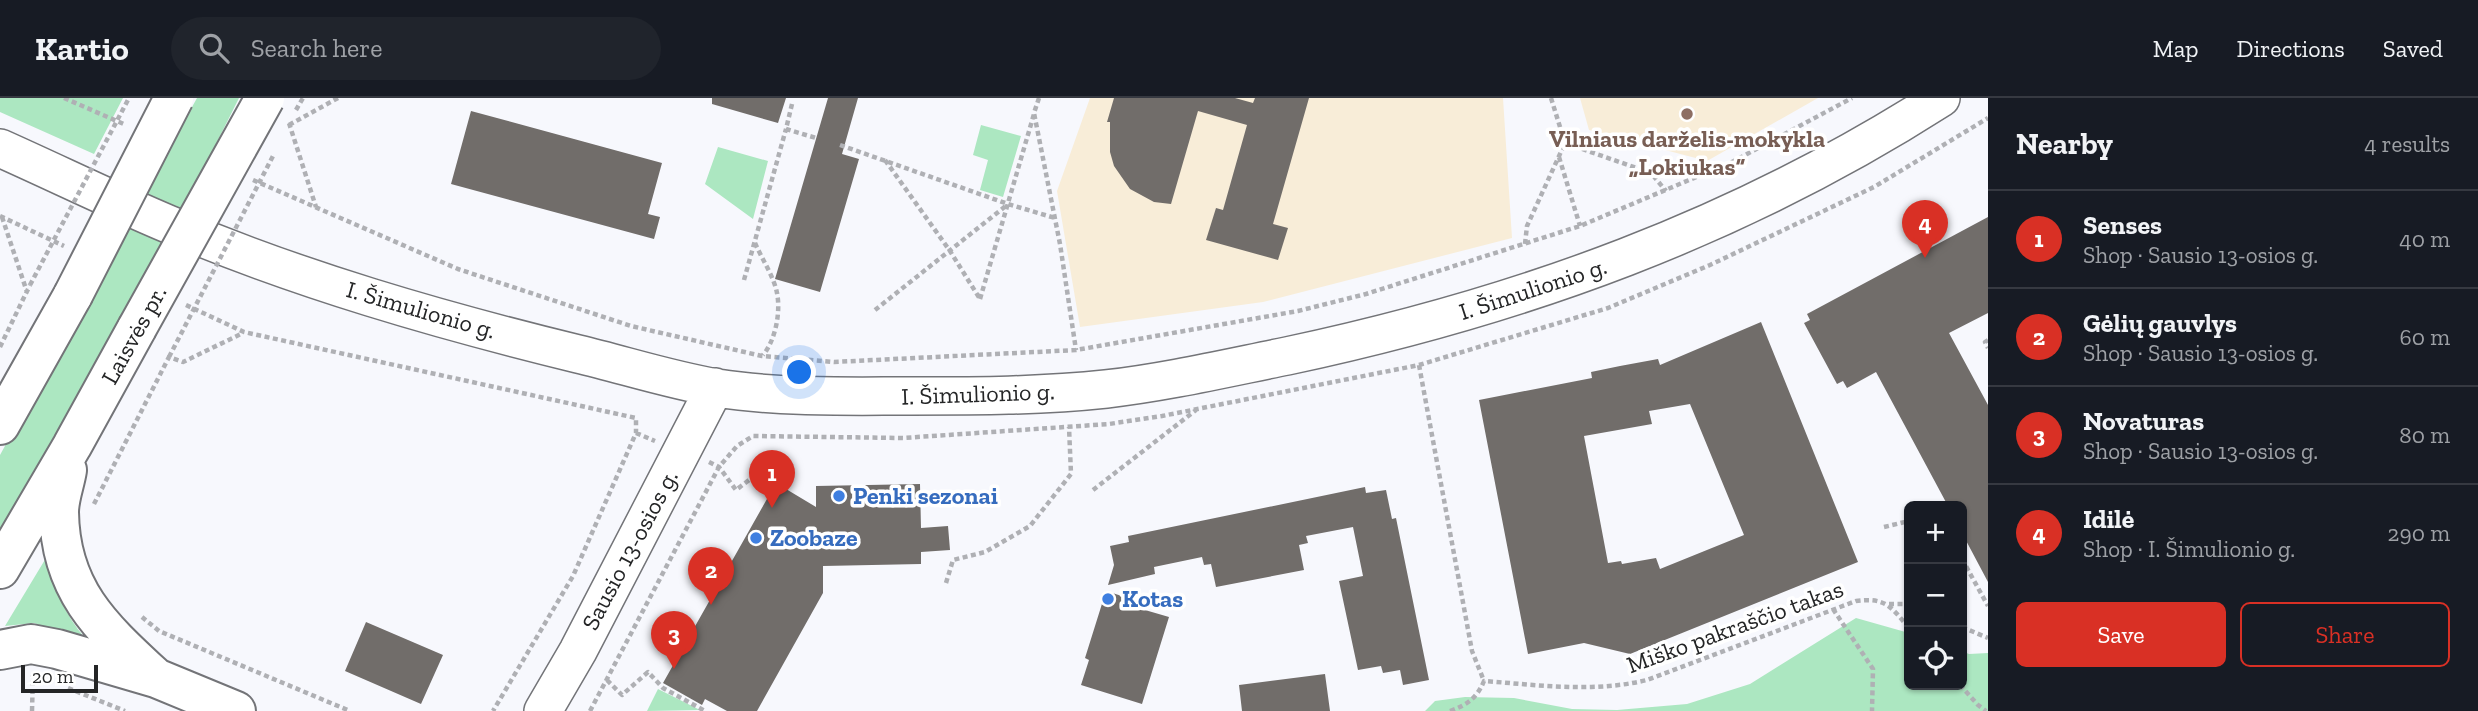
<!DOCTYPE html>
<meta charset="utf-8">
<style>
:root{--surface:#171b24;--page:#20242c;--text:#f1f3f6;--muted:#9ea1a6;--line:#363941;--accent:#d93025}
body{margin:0;font-family:"Zilla Slab",serif;background:var(--page);color:var(--text)}
.controls{position:absolute;right:21px;bottom:21px;display:grid;overflow:hidden;border-radius:10px;box-shadow:0 2px 5px #0004}
.controls button{width:63px;height:63px;display:grid;place-items:center;padding:0;border:0;border-bottom:2px solid var(--line);background:var(--surface);color:var(--text);font:35px sans-serif}
.scale{position:absolute;left:21px;bottom:18px;width:77px;box-sizing:border-box;padding-left:7px;border:4px solid #242526;border-top:0;font-size:19px;line-height:24px;white-space:nowrap;color:#242526;-webkit-text-stroke:5px #fff;paint-order:stroke}
.you{position:absolute;left:800px;top:275px;width:24px;height:24px;margin:-18px;border:5px solid #fff;border-radius:50%;background:#1a73e8;box-shadow:0 0 0 10px #1a73e833}
.badge{display:grid;place-items:center;width:46px;height:46px;border-radius:50%;background:var(--accent);color:#fff;font-size:23px;font-weight:700}
.pin{position:absolute;translate:-50% -58px;filter:drop-shadow(0 2px 4px #0008)}
.pin::after{content:'';position:absolute;top:37px;width:24px;height:21px;background:inherit;clip-path:polygon(0 0,100% 0,50% 100%)}
.list{margin:0;padding:0;list-style:none}
h2{display:flex;justify-content:space-between;align-items:center;height:91px;margin:0;padding:0 28px;font-size:30px}
h2 small{font-size:23px;font-weight:400;color:var(--muted)}
.list li{display:grid;grid-template-columns:46px 1fr auto;gap:21px;align-items:center;box-sizing:border-box;height:98px;padding:0 28px;border-top:2px solid var(--line)}
.list b{display:block;font-size:26px;white-space:nowrap}
.list p{margin:0;font-size:23px;white-space:nowrap;color:var(--muted)}
.list em{font-size:23px;font-style:normal;color:var(--muted)}
.actions{display:flex;gap:14px;padding:21px 28px}
.actions a{flex:1;padding:16px 0;border:2px solid var(--accent);border-radius:10px;text-align:center;font-size:24px;color:var(--accent)}
.actions .main{background:var(--accent);color:#fff}
.icon{flex:none;width:38px;height:38px;fill:none;stroke:currentColor;stroke-width:2;stroke-linecap:round;stroke-linejoin:round}
.map{position:relative;flex:none;width:1988px;height:613px;overflow:hidden}
header{display:flex;align-items:center;gap:42px;box-sizing:border-box;height:98px;padding:0 35px;background:var(--surface);border-bottom:2px solid var(--line)}
header strong{font-size:33px}
nav{display:flex;gap:38px;margin-inline-start:auto;font-size:24px}
.search{width:490px;height:63px;background:var(--page);display:flex;align-items:center;gap:18px;box-sizing:border-box;padding:0 24px;border-radius:38px;color:var(--muted);font-size:26px}
main{display:flex}
aside{flex:1;background:var(--surface)}
.map>svg:first-child{display:block}
.education{fill:#f8edd8}
.green{fill:#ace7c1}
.building{fill:#716d6a;fill-rule:evenodd}
.lines{fill:none;stroke-linecap:round;stroke-linejoin:round}
.secondary-casing{stroke:#737478;stroke-width:40}
.primary-casing{stroke:#737478;stroke-width:42}
.path{stroke:#afb0b4;stroke-width:4.5;stroke-dasharray:5 3.5;stroke-linecap:butt}
.secondary{stroke:#fff;stroke-width:37}
.primary{stroke:#fff;stroke-width:38}
.primary-bridge-casing{stroke:#737478;stroke-width:42;stroke-linecap:butt}
.path-bridge{stroke:#afb0b4;stroke-width:4.5;stroke-dasharray:5 3.5;stroke-linecap:butt}
.primary-bridge{stroke:#fff;stroke-width:38}
.education-dot{fill:#8d6e63;stroke:#fff;stroke-width:2.5}
.shop-dot{fill:#3f7fe0;stroke:#fff;stroke-width:2.5}
.labels{text-anchor:middle;stroke-width:7;stroke-linejoin:round;paint-order:stroke}
.education-label{font-size:24px;font-weight:bold;fill:#785e54;stroke:#fff}
.street-label{font-size:24px;fill:#242526;stroke:#fff}
.shop-label{font-size:24px;font-weight:bold;fill:#366cbe;stroke:#fff;text-anchor:start}
</style>
<header>
<strong>Kartio</strong>
<div class="search"><svg class="icon" aria-label="search" viewBox="0 0 24 24"><circle cx="10" cy="10" r="6"/><path d="M15 15l6 6"/></svg>Search here</div>
<nav><a>Map</a><a>Directions</a><a>Saved</a></nav>
</header>
<main>
<div class="map">
<svg width="1988" height="613" viewBox="0 0 1988 613">
<rect width="100%" height="100%" fill="#f7f8fd"/>
<path class="education" d="M1090 0H1503L1512 140 1263 204 1080 229 1057 93Z
M1580 0H1818L1707 63 1589 32Z"/>
<path class="green" d="M0 0H123L94 56 0 14Z
M197 0H239L161 156 0 444V357Z
M981 27 1021 38 1003 99 980 92 988 62 973 57Z
M718 49 768 63 753 121 705 86Z
M46 460C54 489 65 517 85 540L83 542 34 525 5 528Z
M1856 520 1909 535V587H1962V553L1969 556 1988 555V613H1425L1435 603 1465 599 1514 600 1572 611 1617 612 1687 606 1750 586Z
M658 591 700 612 647 613Z"/>
<path class="building" d="M712 0H786L778 25 712 6Z
M828 0H858L842 56 859 61 820 194 775 181Z
M1114 0H1235L1253 5 1255 0H1309L1273 126 1288 130 1278 162 1206 142 1216 110 1223 112 1247 27 1198 13 1171 106 1154 104 1130 91 1114 68 1110 54V24H1107Z
M471 13 662 65 648 116 660 119 654 141 451 86Z
M1988 119V215L1949 235 1988 307V484L1962 435V408H1948L1876 274 1847 290 1843 283 1837 286 1804 225 1810 222 1807 216Z
M1761 224 1858 464 1630 556 1584 545 1528 556 1479 302 1592 280 1591 274 1620 268 1658 261 1660 267ZM1690 306 1744 437 1660 471 1656 460 1622 466 1621 463 1608 465 1584 338 1652 326 1649 313Z
M776 385 816 409V388L920 386 921 430 948 428 950 452 921 454V466L823 468V495L757 613H727L705 601 702 607 663 585Z
M1365 389 1366 395 1386 392 1392 421 1396 420 1429 582 1403 587 1400 572 1383 575 1381 568 1358 572 1339 483 1363 478 1353 429 1306 438 1308 445 1299 447 1304 472 1216 489 1211 466 1204 467 1202 459 1154 469 1155 476 1108 487 1114 467 1110 448 1129 444 1128 438Z
M1106 493 1147 506 1145 512 1169 519 1142 606 1081 587 1089 562 1085 560Z
M366 524 443 557 421 606 345 573Z
M1325 576 1330 613H1242L1239 587Z"/>
<g class="lines">
<g class="secondary-casing">
<path id="secondary" d="M0 50C56 75 111 102 168 126 300 182 439 222 578 256 624 267 670 282 717 290 781 300 847 298 911 298 976 298 1041 298 1106 291 1167 284 1227 270 1287 258 1522 208 1738 130 1941 0
M543 613 578 553 715 289"/>
</g>
<g class="primary-casing">
<path id="primary" d="M0 327 73 197
M67 372C65 385 59 400 59 414 60 493 102 530 156 580
M0 471 72 348 137 230
M0 552 31 546 57 551 156 580 236 613"/>
</g>
<path class="path" d="M64 0 126 27
M1039 0 1034 15 1060 146 1076 252
M1551 0 1565 45
M792 6 786 31 816 40
M296 12 303 0
M289 25 316 109
M289 27 338 0
M840 47 1008 106 1055 120
M1559 59 1580 128
M885 62 950 153 980 201
M253 82 458 171 631 228 762 258 834 264 1076 252 1298 213 1366 196 1580 128 1732 64 1852 0
M0 118 64 148
M2 119 27 194
M755 145C762 161 774 179 777 195 781 215 775 243 763 257
M1525 146 1527 128 1565 45 1651 75 1666 93
M744 182 786 31
M980 201 1034 16
M186 207 244 234 636 320V335L573 478 493 613
M875 212 1007 107
M1988 242 1985 244 1988 250
M0 249 30 187
M1419 267 1472 553 1484 583
M636 335 655 343
M709 364 719 369 736 392 762 372 772 382
M1093 392 1196 312
M94 406 169 259 183 264 243 235
M1884 429 1909 423
M1962 461 1988 508
M946 485 953 462 985 454 1030 428 1071 376 1069 329
M1889 506H1909
M1833 511 1873 571 1872 613
M142 519 159 533 350 613
M1962 529 1988 540
M607 582 622 597 648 574 663 590 705 613
M1960 587 1978 607 1986 613
M68 590 125 613
M32 613 33 577
M590 613 719 369 737 348 753 338 903 340 1109 326 1162 318 1419 267 1608 210 1710 167 1874 89 1988 20
M1450 613C1467 607 1477 600 1484 583 1539 587 1593 595 1647 582L1856 503C1886 499 1891 509 1909 530"/>
<use href="#secondary" class="secondary"/>
<use href="#primary" class="primary"/>
<g class="primary-bridge-casing">
<path id="primary-bridge" d="M73 197 174 0
M137 230 265 0"/>
</g>
<path class="path-bridge" d="M30 187 129 0
M169 259 273 58"/>
<use href="#primary-bridge" class="primary-bridge"/>
</g>
<circle class="education-dot" cx="1687" cy="16" r="7"/>
<g class="shop-dot">
<circle cx="839" cy="398" r="7"/>
<circle cx="756" cy="440" r="7"/>
<circle cx="1108" cy="501" r="7"/>
</g>
<g class="labels">
<g class="education-label">
<text x="1687" y="49">Vilniaus darželis-mokykla<tspan x="1687" dy="28">„Lokiukas“</tspan></text>
</g>
<g class="street-label">
<text transform="translate(1533 191) rotate(-18)" y="8">I. Šimulionio g.</text>
<text transform="translate(421 212) rotate(16)" y="8">I. Šimulionio g.</text>
<text transform="translate(134 237) rotate(-61)" y="8">Laisvės pr.</text>
<text transform="translate(978 296) rotate(-2)" y="8">I. Šimulionio g.</text>
<text transform="translate(630 452) rotate(-62)" y="8">Sausio 13-osios g.</text>
<text transform="translate(1735 529) rotate(-20)" y="8">Miško pakraščio takas</text>
</g>
<g class="shop-label">
<text x="853" y="406">Penki sezonai</text>
<text x="770" y="448">Zoobaze</text>
<text x="1122" y="509">Kotas</text>
</g>
</g>
</svg>
<div class="controls">
<button>+</button>
<button>−</button>
<button><svg class="icon" aria-label="locate" viewBox="0 0 24 24"><circle cx="12" cy="12" r="6"/><path d="M12 2v4M12 18v4M2 12h4M18 12h4"/></svg></button>
</div>
<div class="scale">20 m</div>
<div class="you"></div>
<div class="pin badge" style="left:772px;top:410px">1</div>
<div class="pin badge" style="left:711px;top:507px">2</div>
<div class="pin badge" style="left:674px;top:571px">3</div>
<div class="pin badge" style="left:1925px;top:160px">4</div>
</div>
<aside>
<h2>Nearby<small>4 results</small></h2>
<ul class="list">
<li><span class="badge">1</span><div><b>Senses</b><p>Shop · Sausio 13-osios g.</p></div><em>40 m</em></li>
<li><span class="badge">2</span><div><b>Gėlių gauvlys</b><p>Shop · Sausio 13-osios g.</p></div><em>60 m</em></li>
<li><span class="badge">3</span><div><b>Novaturas</b><p>Shop · Sausio 13-osios g.</p></div><em>80 m</em></li>
<li><span class="badge">4</span><div><b>Idilė</b><p>Shop · I. Šimulionio g.</p></div><em>290 m</em></li>
</ul>
<div class="actions"><a class="main">Save</a><a>Share</a></div>
</aside>
</main>
